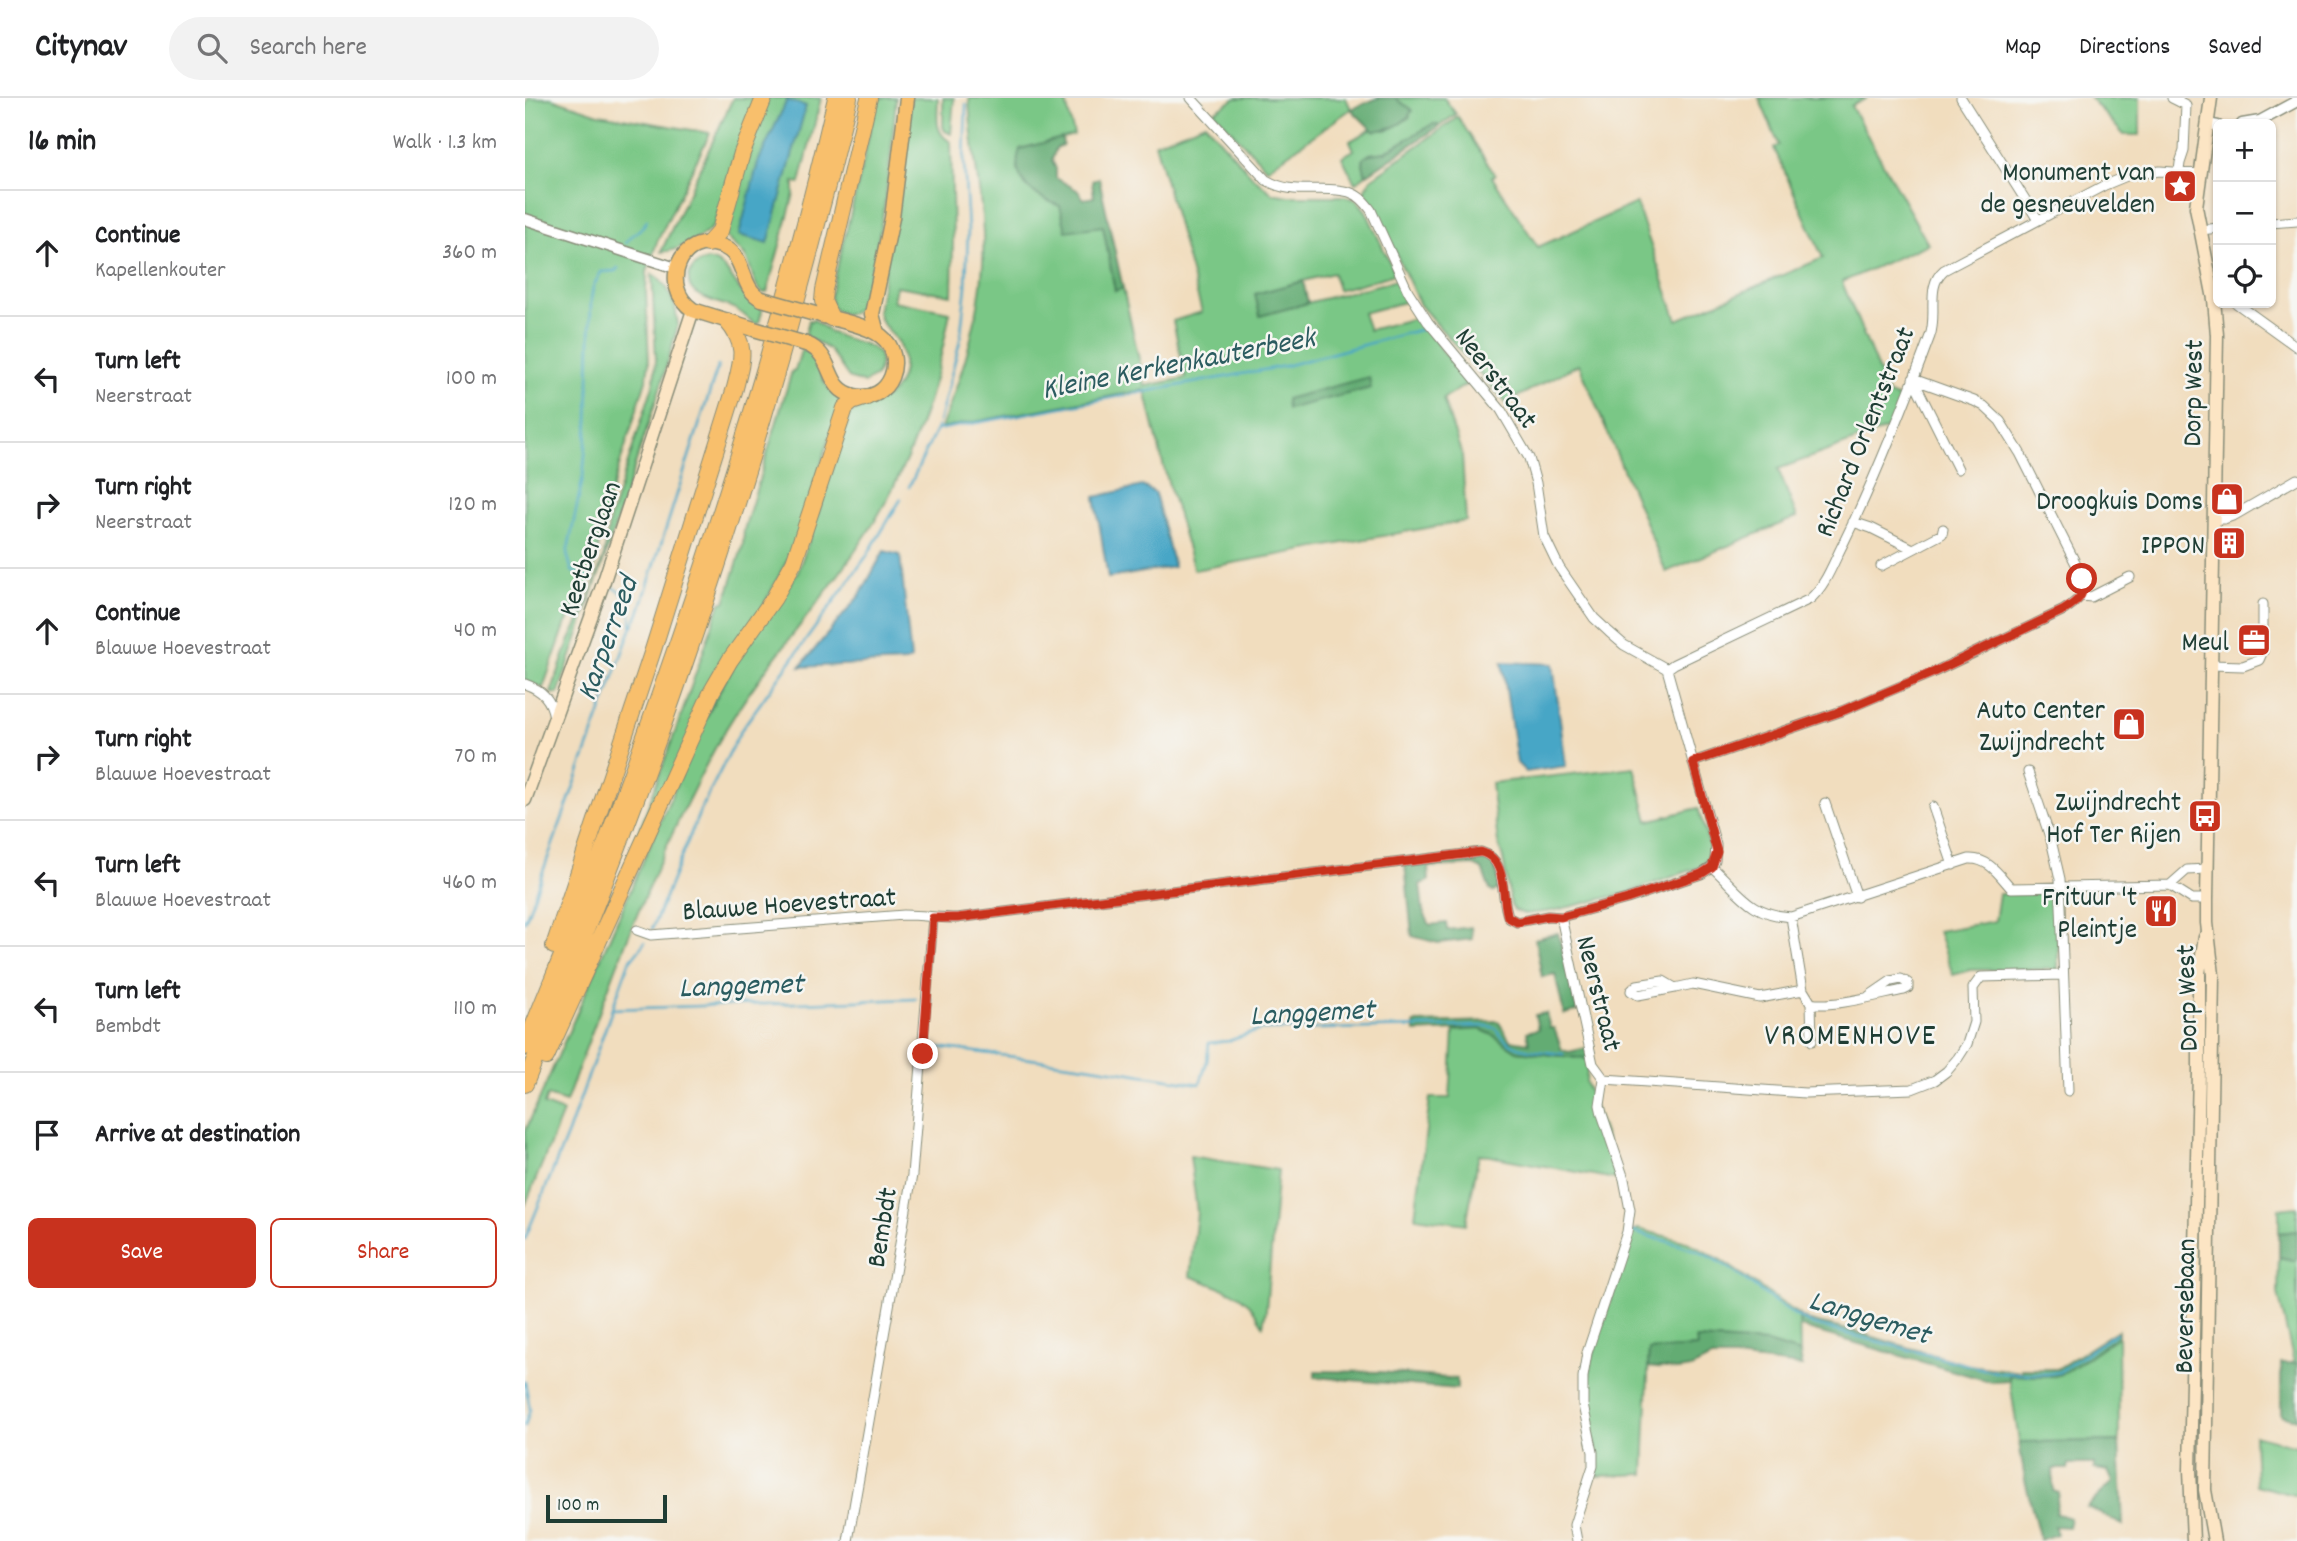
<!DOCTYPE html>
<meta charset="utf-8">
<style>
:root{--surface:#fff;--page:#f2f2f2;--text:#202124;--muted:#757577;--line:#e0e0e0;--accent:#c8321e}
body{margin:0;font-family:Dekko,sans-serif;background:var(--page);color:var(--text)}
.controls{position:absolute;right:21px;top:21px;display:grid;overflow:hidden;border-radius:10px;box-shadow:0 2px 5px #0004}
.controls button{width:63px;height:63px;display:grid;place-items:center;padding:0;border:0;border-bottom:2px solid var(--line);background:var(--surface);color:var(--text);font:35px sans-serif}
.scale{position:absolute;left:21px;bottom:18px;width:121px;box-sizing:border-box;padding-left:7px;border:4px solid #1f3d34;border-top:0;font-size:19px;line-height:24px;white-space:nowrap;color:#1f3d34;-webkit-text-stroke:5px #f6f6f2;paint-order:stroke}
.stop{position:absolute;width:21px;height:21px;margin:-16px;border:5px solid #c8321e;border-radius:50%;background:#fff}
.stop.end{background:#c8321e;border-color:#fff;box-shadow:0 2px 7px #0008}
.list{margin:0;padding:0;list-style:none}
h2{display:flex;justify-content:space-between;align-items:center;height:91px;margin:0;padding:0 28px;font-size:30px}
h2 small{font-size:23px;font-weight:400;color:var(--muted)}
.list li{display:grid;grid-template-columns:46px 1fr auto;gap:21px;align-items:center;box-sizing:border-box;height:126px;padding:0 28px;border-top:2px solid var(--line)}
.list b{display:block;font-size:26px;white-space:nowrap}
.list p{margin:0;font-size:23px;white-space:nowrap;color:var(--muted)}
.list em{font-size:23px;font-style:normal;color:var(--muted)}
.actions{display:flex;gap:14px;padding:21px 28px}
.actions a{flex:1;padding:16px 0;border:2px solid var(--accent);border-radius:10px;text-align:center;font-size:24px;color:var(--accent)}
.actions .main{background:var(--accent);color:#fff}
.icon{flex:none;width:38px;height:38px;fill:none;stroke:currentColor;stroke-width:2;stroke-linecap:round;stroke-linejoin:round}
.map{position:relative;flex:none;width:1772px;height:1443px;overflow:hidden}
header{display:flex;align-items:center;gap:42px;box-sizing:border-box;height:98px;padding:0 35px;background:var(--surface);border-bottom:2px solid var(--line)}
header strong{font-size:33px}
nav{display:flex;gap:38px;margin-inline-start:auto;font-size:24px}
.search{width:490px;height:63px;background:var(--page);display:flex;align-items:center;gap:18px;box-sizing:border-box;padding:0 24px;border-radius:38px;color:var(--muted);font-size:26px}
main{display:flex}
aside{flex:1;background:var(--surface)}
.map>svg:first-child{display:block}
.green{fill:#7ac786;stroke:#4c825d;stroke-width:2}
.forest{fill:#63ac73;stroke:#417454;stroke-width:2}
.water{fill:#47a6c6;stroke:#33727d;stroke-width:2}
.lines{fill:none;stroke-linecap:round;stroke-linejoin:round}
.stream{stroke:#47a6c6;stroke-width:2.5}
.minor-casing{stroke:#888d79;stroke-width:11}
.tertiary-casing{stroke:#888d79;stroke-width:13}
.secondary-casing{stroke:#888d79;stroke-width:15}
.trunk-casing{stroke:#888d79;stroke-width:17}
.motorway-casing{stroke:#888d79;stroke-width:18}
.minor{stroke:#fff;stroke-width:9}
.tertiary{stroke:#fff;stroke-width:10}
.secondary{stroke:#fce5c4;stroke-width:12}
.trunk{stroke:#f8bf6c;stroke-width:14}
.motorway{stroke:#f8bf6c;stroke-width:16}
.trunk-bridge-casing{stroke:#888d79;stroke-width:17;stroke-linecap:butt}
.trunk-bridge{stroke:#f8bf6c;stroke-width:14}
.route{stroke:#c8321e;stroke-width:9}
.labels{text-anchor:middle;stroke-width:5;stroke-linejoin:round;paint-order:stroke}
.poi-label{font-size:28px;fill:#1f3d34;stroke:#f6f6f2;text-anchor:end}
.street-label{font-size:28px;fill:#1f3d34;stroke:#f6f6f2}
.water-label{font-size:30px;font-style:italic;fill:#2b5c60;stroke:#f6f6f2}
.neighbourhood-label{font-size:30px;letter-spacing:2px;fill:#1f3d34;stroke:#f6f6f2}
</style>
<header>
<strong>Citynav</strong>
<div class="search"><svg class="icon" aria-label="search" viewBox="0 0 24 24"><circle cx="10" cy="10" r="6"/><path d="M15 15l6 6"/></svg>Search here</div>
<nav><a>Map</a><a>Directions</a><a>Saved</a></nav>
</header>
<main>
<aside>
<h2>16 min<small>Walk · 1.3 km</small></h2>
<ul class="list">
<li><svg class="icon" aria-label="ahead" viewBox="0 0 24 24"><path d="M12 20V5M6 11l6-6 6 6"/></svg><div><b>Continue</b><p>Kapellenkouter</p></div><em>360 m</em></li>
<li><svg class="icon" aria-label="left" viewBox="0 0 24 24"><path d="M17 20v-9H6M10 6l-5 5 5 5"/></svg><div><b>Turn left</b><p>Neerstraat</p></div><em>100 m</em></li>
<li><svg class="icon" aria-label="right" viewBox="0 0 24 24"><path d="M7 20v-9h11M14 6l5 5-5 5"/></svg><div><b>Turn right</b><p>Neerstraat</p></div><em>120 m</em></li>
<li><svg class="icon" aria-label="ahead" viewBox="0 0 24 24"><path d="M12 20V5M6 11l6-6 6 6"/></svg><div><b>Continue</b><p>Blauwe Hoevestraat</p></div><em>40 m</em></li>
<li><svg class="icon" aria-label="right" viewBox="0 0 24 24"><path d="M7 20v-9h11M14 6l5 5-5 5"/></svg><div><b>Turn right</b><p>Blauwe Hoevestraat</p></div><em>70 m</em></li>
<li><svg class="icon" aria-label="left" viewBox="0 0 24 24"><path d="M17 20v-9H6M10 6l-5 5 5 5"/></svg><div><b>Turn left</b><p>Blauwe Hoevestraat</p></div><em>460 m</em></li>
<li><svg class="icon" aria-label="left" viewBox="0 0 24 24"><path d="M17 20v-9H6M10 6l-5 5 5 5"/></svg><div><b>Turn left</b><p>Bembdt</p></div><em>110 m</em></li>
<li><svg class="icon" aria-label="arrive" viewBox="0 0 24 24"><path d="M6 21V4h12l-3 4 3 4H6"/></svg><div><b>Arrive at destination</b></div></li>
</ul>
<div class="actions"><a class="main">Save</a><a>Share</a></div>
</aside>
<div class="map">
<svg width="1772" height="1443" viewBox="0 0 1772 1443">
<rect width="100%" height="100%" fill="#f6f6f2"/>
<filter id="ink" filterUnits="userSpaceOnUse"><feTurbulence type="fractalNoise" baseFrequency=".0143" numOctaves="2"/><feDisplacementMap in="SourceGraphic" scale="14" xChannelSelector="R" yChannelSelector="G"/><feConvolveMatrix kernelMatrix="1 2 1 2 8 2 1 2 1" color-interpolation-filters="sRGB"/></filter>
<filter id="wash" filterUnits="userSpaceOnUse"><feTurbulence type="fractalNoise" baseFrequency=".00686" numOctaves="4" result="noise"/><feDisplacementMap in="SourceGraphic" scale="28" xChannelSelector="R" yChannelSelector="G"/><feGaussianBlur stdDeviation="1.57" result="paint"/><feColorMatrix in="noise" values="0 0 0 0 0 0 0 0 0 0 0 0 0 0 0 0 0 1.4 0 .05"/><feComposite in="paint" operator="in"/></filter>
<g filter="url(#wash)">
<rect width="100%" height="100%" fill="#f1ddbe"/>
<path class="green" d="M3 0H26L74 16 185 35 132 144 122 174 121 193 124 266 121 282 74 433 73 458 61 495 41 525 18 590 0 583V10Z
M208 0H230L212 51 190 125C182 139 152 153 136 154Z
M242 0H296L275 85 269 84V96L242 194 238 195C226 185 228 170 220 158 214 149 204 145 199 136Z
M351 0H371C366 61 360 123 343 183 340 192 339 206 331 213 323 219 314 216 307 209L305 198 338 66Z
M386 0H413C413 17 408 35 426 44L428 145 427 197 371 188 368 203 425 214C410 299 382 378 333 449 289 515 233 573 194 643 131 757 86 881 41 1004L22 998 19 1007 38 1014 0 1108V1034L183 614 208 569 273 473 284 443 325 316C337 306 353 307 364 297 381 283 382 259 371 242 364 231 355 227 353 214Z
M418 0H429L426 36 420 33 418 29Z
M444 0H540L549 37 495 51 500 87 515 99 578 128 590 192 598 190 620 288 661 280 648 223 677 214 630 45 680 25 728 79 747 95 763 98H820L832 102 841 113 870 176 813 192 808 175 730 196 735 217 872 182 883 203 838 215 844 232 894 219 917 253 947 283 918 301 937 357 941 423 669 472 639 370 620 292 416 330C437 278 455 221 458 165 461 110 446 55 444 0Z
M711 0H821L826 11 742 71 689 14Z
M871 0H919L931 16 913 29 912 26H908L860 54 845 56 839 60 838 66 841 77 830 85 817 59 829 52 825 43 845 32H864L885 19Z
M1234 0H1342L1326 8 1403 146 1317 184 1363 296 1377 301 1365 330 1253 371 1272 419 1141 474 1054 266 981 305 895 207 851 113 839 93 846 81 933 19 970 77 967 79 1013 149 1111 105 1152 222 1298 160 1249 50 1254 47Z
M1565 0H1615V37H1599Z
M182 162C209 165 209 200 236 206L235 209H238L234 225 230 226C224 222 219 216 212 212 198 203 156 202 165 175 168 167 174 164 182 162Z
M127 176 132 179 142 190 150 208 153 227 137 284 86 441 33 596 26 595 43 546 61 509 72 478 79 457 85 420 129 284 131 262Z
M288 221C294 225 300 231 307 235 326 246 369 243 351 278L339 285 325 281 304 251 280 238 284 222 287 223Z
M280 252 292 261 298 282 307 295 316 302 273 441 92 793 157 615 195 505 200 504 218 447 219 432 267 273 270 272 276 253Z
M1109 669 1123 723 1173 710 1186 753 1178 768 1101 795 1027 813 1000 816 989 812 986 807 978 760 973 745 966 685Z
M1533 795V871L1445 872 1428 877 1413 833 1470 823 1474 796Z
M955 931 966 936 992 953 1063 961 1061 984 1095 1082 954 1056 941 1126 890 1119 905 1000H925L929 933Z
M665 1058 753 1072 741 1212 738 1227 725 1207 712 1196 665 1178 672 1114Z
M1772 1109V1133L1754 1135V1111Z
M1113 1131 1162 1144 1196 1162 1274 1217 1275 1255 1241 1245 1172 1241V1249L1124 1252 1119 1376 1072 1378C1073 1348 1061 1321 1063 1291 1064 1260 1076 1232 1086 1202 1094 1180 1101 1157 1107 1134Z
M1754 1159 1772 1163V1265H1769L1753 1195Z
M1593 1238 1594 1343 1494 1344 1484 1277 1529 1278 1541 1274Z
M1729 1337 1772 1348V1398L1731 1387Z"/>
<path class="forest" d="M853 0H871C876 7 883 6 887 13 879 28 864 31 848 33L826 11Z
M908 26H912L913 29 841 77 838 66 839 60 845 56 860 54Z
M537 40 538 47 531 50 527 62 531 71V80L552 92 559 101 569 99 567 83 574 80 598 190 590 193 578 128 541 133 535 108C509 98 484 82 495 51Z
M778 183 783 205 735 218 730 196Z
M844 279 846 290 762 311 761 301Z
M955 757 970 767 975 790 968 794 965 792 957 771 949 767 903 769 904 783 895 786 898 813 905 827 921 825 922 832 946 829 947 841 913 845 887 838 880 766Z
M1033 835 1052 913 1039 916 1030 876 1017 879 1010 841Z
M1021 915 1025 930H1029L1037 952 1044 954 1061 950 1063 961 992 953 966 936 955 931 890 934 889 925 973 923 985 942 1004 945 1002 934 1013 931 1010 917Z
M1772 1133V1163L1754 1159V1135Z
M1274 1217 1284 1223 1331 1234 1443 1267 1496 1274V1271H1532L1593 1232V1238L1541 1274 1529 1278 1484 1277V1283L1467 1284 1275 1229Z
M1171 1241 1241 1245 1275 1255 1277 1268 1210 1260H1186L1166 1270 1153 1272 1123 1269 1124 1252 1172 1249Z
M1756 1265H1772V1321L1756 1317Z
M790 1273 855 1274 932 1281V1291L790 1279Z
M1594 1343 1598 1427 1562 1409 1588 1384 1583 1373 1569 1371V1366H1544L1543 1371H1528V1393L1534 1395 1530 1415 1545 1420 1543 1429 1529 1428 1532 1436 1515 1442 1500 1382 1494 1344Z"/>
<path class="water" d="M262 2 281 8 243 145 214 137 233 64Z
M617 388 630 395 649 469 583 480 570 399Z
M359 453 375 457 386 561 381 564 275 569 335 497Z
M977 564 1028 566 1041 668 1001 674 992 665Z"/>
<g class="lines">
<path class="stream" d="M101 145C107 134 116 135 122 122
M414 324 435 243 441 188 443 132 439 63 441 6
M412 332 760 268 901 230
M384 389 413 328
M66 482 47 473 42 456 58 379 63 324 66 202 68 189 76 174 90 173 93 170
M88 489C104 497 107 511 106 527
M0 823 106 531 114 515 193 268
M127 831 175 713 216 632 341 459 376 401
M406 901 404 948 561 968 675 986 682 963 684 945 704 943 735 932 963 928 971 930C985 955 1011 952 1038 956
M86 911 391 901
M1106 1132 1111 1135C1138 1142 1164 1148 1189 1161 1224 1181 1252 1210 1289 1227L1474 1275 1521 1276 1534 1274 1591 1235
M0 1141 43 1035 104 864 120 844
M0 1284 5 1311 0 1328"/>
</g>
</g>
<g filter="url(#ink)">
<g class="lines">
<g class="minor-casing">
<path id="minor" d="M1436 0 1513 122
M1647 0 1661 7 1659 53 1655 65 1654 73
M1746 125 1772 123
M1676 132 1693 130
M1711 205 1772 249
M1388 281 1433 371
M1689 421H1699L1710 417 1772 381
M1328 424 1346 430 1388 451
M1356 468 1417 436 1418 431
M1557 498 1566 499 1605 479
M1686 567 1718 568 1734 562 1738 553V506
M1142 571 1149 566 1285 501C1301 487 1308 465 1318 446 1351 379 1379 308 1405 238 1413 216 1400 188 1419 172L1580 87 1604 77 1635 73 1675 76
M0 586C17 592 26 601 29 619
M1168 664 1317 613 1407 575 1539 512C1564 496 1559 491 1551 466L1495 355 1475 323 1459 308 1449 303 1388 281
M1503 674 1526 742 1535 781 1543 993
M1300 705 1332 799
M1408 709 1428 767
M1187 769C1214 793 1225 817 1266 819L1444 761C1464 760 1474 777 1486 790L1645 787 1662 772 1682 771
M1645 787 1667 801H1682
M1036 819 1068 966 1079 981 1075 1007 1077 1016 1099 1081 1105 1112 1102 1134 1062 1255 1058 1279V1307L1068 1354V1368L1049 1427 1052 1443
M1266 819 1278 892 1286 905 1287 943
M112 832 126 837 379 817C397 817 414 820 432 820L956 754C984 762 974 799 984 820L992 824 1023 818 1036 819 1102 801 1176 776 1187 769 1190 763 1191 747 1142 571 1099 547 1084 534 1069 520 1034 469 1019 438 1011 385 1004 360 976 312 903 224 883 193 846 112C840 104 834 97 824 94 796 86 770 99 741 82L666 0
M1150 890 1113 897 1106 893 1112 887 1138 883 1150 890 1168 886 1235 900 1278 892
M1286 905C1306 910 1357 896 1379 892L1383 890V885L1376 881 1366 883 1344 898
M1079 981 1280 995 1387 991 1410 982 1422 973 1433 960 1442 946 1449 924 1448 890 1456 879 1538 877
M323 1443 387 1077 408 820"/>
</g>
<g class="tertiary-casing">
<path id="tertiary" d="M1682 26 1693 28
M1717 26 1735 23 1772 3
M0 121 151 170"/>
</g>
<g class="secondary-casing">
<path id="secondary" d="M1686 0 1671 109 1689 201 1692 237 1682 801V825L1688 877 1680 1392 1689 1443
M0 702 79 483 168 212
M1668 1443 1665 1372 1674 973V875L1680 839"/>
</g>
<g class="trunk-casing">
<path id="trunk" d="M229 231 168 212C133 188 156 133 196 148 223 157 213 190 237 201
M352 235 347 216 367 120 382 0
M281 246C311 257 298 291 330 298 365 306 383 259 356 238 342 227 312 222 295 217"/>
</g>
<g class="motorway-casing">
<path id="motorway" d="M183 146 195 133 217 55 239 0
M306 220 298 203 299 192 344 0
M29 848 128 552 210 290C217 262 223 247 202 223
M0 949C22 893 46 838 67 782 164 527 249 266 311 0
M21 959 187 593 205 562 249 500 269 464 320 310 327 304 342 299
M0 986C55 848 110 710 158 570 223 382 277 193 324 0"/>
</g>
<use href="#minor" class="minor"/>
<use href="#tertiary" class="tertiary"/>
<use href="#secondary" class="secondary"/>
<use href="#trunk" class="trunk"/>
<use href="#motorway" class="motorway"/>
<g class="trunk-bridge-casing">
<path id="trunk-bridge" d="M237 201 290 216
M229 231 281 246"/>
</g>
<use href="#trunk-bridge" class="trunk-bridge"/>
</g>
</g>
<g class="lines" filter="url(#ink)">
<path class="route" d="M398 956 408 820H432L956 754C983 761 976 798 983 819L992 824 1023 818 1036 819 1102 801 1176 776 1187 769 1192 754 1168 664 1317 613 1407 575 1539 512C1553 503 1560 498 1557 481"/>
</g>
<defs>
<g id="sight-square" transform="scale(1.75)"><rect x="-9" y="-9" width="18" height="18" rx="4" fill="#c8321e" stroke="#f6f6f2"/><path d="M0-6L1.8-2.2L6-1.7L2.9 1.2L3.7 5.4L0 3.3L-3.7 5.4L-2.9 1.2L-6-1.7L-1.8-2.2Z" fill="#fff"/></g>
<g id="shop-square" transform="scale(1.75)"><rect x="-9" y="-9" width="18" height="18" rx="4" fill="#c8321e" stroke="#f6f6f2"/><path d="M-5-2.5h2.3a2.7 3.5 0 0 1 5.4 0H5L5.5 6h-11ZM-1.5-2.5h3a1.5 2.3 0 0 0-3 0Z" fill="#fff"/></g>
<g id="building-square" transform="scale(1.75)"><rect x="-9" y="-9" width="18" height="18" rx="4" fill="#c8321e" stroke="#f6f6f2"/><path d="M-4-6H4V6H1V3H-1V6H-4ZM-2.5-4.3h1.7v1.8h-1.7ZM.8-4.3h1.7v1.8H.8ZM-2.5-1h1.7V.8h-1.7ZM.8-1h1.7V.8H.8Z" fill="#fff"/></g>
<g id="office-square" transform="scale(1.75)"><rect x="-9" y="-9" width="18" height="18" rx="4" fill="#c8321e" stroke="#f6f6f2"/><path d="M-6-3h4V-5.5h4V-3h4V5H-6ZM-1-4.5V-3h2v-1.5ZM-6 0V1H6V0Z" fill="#fff"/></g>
<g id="bus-square" transform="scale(1.75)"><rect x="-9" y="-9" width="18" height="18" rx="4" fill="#c8321e" stroke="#f6f6f2"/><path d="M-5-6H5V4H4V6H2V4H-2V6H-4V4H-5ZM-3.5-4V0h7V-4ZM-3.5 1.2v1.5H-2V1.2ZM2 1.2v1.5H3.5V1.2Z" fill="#fff"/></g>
<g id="restaurant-square" transform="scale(1.75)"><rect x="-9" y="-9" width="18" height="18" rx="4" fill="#c8321e" stroke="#f6f6f2"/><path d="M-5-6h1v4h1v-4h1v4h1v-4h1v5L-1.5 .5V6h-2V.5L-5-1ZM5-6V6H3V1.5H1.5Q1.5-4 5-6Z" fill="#fff"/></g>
</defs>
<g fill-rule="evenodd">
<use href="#sight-square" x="1655" y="88"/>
<use href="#shop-square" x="1702" y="401"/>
<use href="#building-square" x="1704" y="445"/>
<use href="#office-square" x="1729" y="542"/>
<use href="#shop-square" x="1604" y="626"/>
<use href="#bus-square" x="1680" y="718"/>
<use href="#restaurant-square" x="1636" y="813"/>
</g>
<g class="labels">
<g class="poi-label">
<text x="1630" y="82">Monument van<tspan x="1630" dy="32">de gesneuvelden</tspan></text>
<text x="1678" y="411">Droogkuis Doms</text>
<text x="1680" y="455">IPPON</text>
<text x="1704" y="552">Meul</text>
<text x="1580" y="620">Auto Center<tspan x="1580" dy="32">Zwijndrecht</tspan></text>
<text x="1656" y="712">Zwijndrecht<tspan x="1656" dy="32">Hof Ter Rijen</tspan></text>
<text x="1612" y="807">Frituur 't<tspan x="1612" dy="32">Pleintje</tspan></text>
</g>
<g class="street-label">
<text transform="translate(973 279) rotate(53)" y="10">Neerstraat</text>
<text transform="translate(1666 295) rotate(-89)" y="10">Dorp West</text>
<text transform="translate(1338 333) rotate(-68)" y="10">Richard Orlentstraat</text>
<text transform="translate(63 450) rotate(-71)" y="10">Keetberglaan</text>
<text transform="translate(264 804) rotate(-4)" y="10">Blauwe Hoevestraat</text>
<text transform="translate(1076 895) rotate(76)" y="10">Neerstraat</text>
<text transform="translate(1660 900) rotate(-92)" y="10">Dorp West</text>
<text transform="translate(355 1129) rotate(-81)" y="10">Bembdt</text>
<text transform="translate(1658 1208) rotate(-89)" y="10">Beversebaan</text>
</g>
<g class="water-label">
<text transform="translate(653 264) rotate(-11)" y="10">Kleine Kerkenkauterbeek</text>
<text transform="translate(81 540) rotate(-70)" y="10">Karperreed</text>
<text transform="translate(216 886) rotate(-2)" y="10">Langgemet</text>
<text transform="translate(787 913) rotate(-3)" y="10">Langgemet</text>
<text transform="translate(1345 1218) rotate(17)" y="10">Langgemet</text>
</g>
<g class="neighbourhood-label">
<text x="1326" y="946">VROMENHOVE</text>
</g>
</g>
</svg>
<div class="controls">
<button>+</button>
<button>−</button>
<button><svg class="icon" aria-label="locate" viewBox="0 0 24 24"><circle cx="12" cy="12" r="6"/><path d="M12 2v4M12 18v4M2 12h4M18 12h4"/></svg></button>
</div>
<div class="scale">100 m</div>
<div class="stop" style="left:1557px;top:481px"></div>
<div class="stop end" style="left:398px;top:956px"></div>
</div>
</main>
